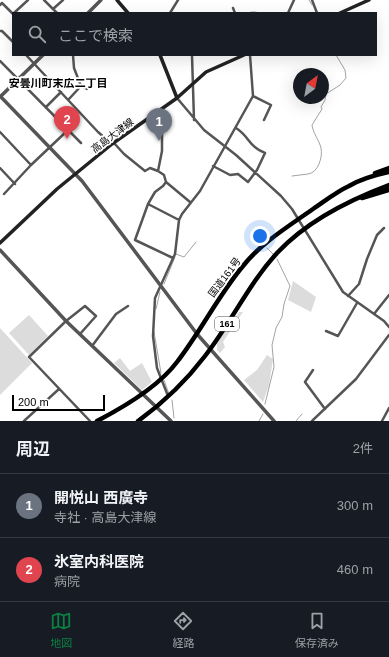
<!DOCTYPE html>
<html lang="ja">
<meta charset="utf-8">
<style>
:root{--surface:#171b24;--page:#20242c;--text:#f1f3f6;--muted:#9ea1a6;--line:#363941;--accent:#0b8043}
body{margin:0;font-family:Helvetica,"Noto Sans JP",sans-serif;background:var(--page);color:var(--text)}
.compass{position:absolute;left:293px;top:68px;width:36px;height:36px;border-radius:50%;background:var(--surface);box-shadow:0 4px 16px #0002;rotate:32deg}
.scale{position:absolute;left:12px;bottom:10px;width:93px;box-sizing:border-box;padding-left:4px;border:2px solid #000;border-top:0;font-size:11px;line-height:14px;white-space:nowrap;color:#000;-webkit-text-stroke:3px #fff;paint-order:stroke}
.you{position:absolute;left:260px;top:236px;width:14px;height:14px;margin:-10px;border:3px solid #fff;border-radius:50%;background:#1a73e8;box-shadow:0 0 0 6px #1a73e833}
.badge{display:grid;place-items:center;width:26px;height:26px;border-radius:50%;background:var(--accent);color:#fff;font-size:13px;font-weight:700}
.pin{position:absolute;translate:-50% -33px;filter:drop-shadow(0 1px 2px #0008)}
.pin::after{content:'';position:absolute;top:21px;width:14px;height:12px;background:inherit;clip-path:polygon(0 0,100% 0,50% 100%)}
.list{margin:0;padding:0;list-style:none}
h2{display:flex;justify-content:space-between;align-items:center;height:52px;margin:0;padding:0 16px;font-size:17px}
h2 small{font-size:13px;font-weight:400;color:var(--muted)}
.list li{display:grid;grid-template-columns:26px 1fr auto;gap:12px;align-items:center;box-sizing:border-box;height:64px;padding:0 16px;border-top:1px solid var(--line)}
.list b{display:block;font-size:15px;white-space:nowrap}
.list p{margin:0;font-size:13px;white-space:nowrap;color:var(--muted)}
.list em{font-size:13px;font-style:normal;color:var(--muted)}
.icon{flex:none;width:22px;height:22px;fill:none;stroke:currentColor;stroke-width:2;stroke-linecap:round;stroke-linejoin:round}
.map{position:relative;flex:none;width:389px;height:421px;overflow:hidden}
.search{position:absolute;background:var(--surface);box-shadow:0 4px 16px #0002;left:12px;right:12px;top:12px;height:44px;display:flex;align-items:center;gap:10px;box-sizing:border-box;padding:0 14px;border-radius:0px;color:var(--muted);font-size:15px}
.sheet{height:180px;background:var(--surface)}
nav{display:flex;justify-content:space-around;align-items:center;box-sizing:border-box;height:56px;border-top:1px solid var(--line);background:var(--surface);font-size:11px;color:var(--muted)}
nav a{display:grid;justify-items:center;gap:2px}
nav .on{color:var(--accent)}
.map>svg:first-child{display:block}
.green{fill:#dcdcdc}
.lines{fill:none;stroke-linecap:round;stroke-linejoin:round}
.stream{stroke:#a3a3a3;stroke-width:1}
.minor{stroke:#555;stroke-width:2.5}
.tertiary{stroke:#555;stroke-width:3.5}
.secondary{stroke:#222;stroke-width:3.5}
.trunk{stroke:#000;stroke-width:4.5}
.labels{text-anchor:middle;stroke-width:3.5;stroke-linejoin:round;paint-order:stroke}
.shield{fill:#fff;stroke:#4c4c4c;stroke-width:1}
.shield-label{font-size:9px;font-weight:bold;fill:#000}
.street-label{font-size:10px;fill:#000;stroke:#fff}
.neighbourhood-label{font-size:11px;font-weight:bold;fill:#000;stroke:#fff}
</style>
<div class="map">
<svg width="389" height="421" viewBox="0 0 389 421">
<rect width="100%" height="100%" fill="#fff"/>
<path class="green" d="M293 281 316 297 311 312 288 300Z
M239 312H243L223 342 225 347 220 353 217 350V343Z
M29 315 48 336 29 355 9 333Z
M0 328 32 363 0 395Z
M267 355 273 359 269 385 263 402 244 380 257 370Z
M120 358 130 371 142 363 152 382 142 390 114 363Z"/>
<g class="lines">
<path class="stream" d="M309 0 312 5
M292 176C297 175 303 175 308 174 318 173 323 157 321 148 319 140 313 133 312 125L322 109 321 107 325 100 326 94 340 85 346 78 345 70 336 55
M267 248 274 255
M176 254 184 257 196 242
M164 284 175 257
M156 309 160 292
M154 332 161 373
M164 380 169 394
M172 400 174 418
M265 404 274 367 272 345 276 328 282 317 284 304 290 286 277 259
M259 421 263 414
M296 421 302 414"/>
<path class="minor" d="M44 0 57 13
M312 0 317 13
M0 5 2 3 13 14
M233 8 235 13
M53 9 63 0
M14 13 28 0
M170 13 178 0
M251 13H256
M288 13 294 0
M0 31H2L13 42
M26 55 98 132 112 144
M192 55 194 120
M0 61 81 143
M81 86 87 89
M253 96 271 105 264 120
M177 98 204 130 236 155 281 196 292 209 343 292 384 321 389 327
M69 99 81 86 74 68 73 55
M46 107 61 92
M162 109V151L158 171 164 175 166 182 190 202
M0 132 31 165
M114 143 124 154 145 171 150 168 158 171
M213 166 230 175 238 174 248 182 257 170 265 153C248 146 250 137 236 128
M0 168 15 184
M4 194 31 165 68 130
M148 204 155 192 163 186 166 182
M173 258 135 240 148 204 179 220
M348 296 359 284 367 259 377 235 384 228
M374 314 389 295
M326 331 338 336 357 303
M80 334 96 316 85 306 66 321 29 357 90 421
M92 346 116 314 128 306
M313 370 305 382 325 409
M168 396 157 368 153 336 155 298 175 254 179 220 182 214 200 191 253 96 250 55
M24 421 59 389
M312 421 356 379 389 335
M382 421 389 408"/>
<path class="tertiary" d="M88 13 101 0
M0 96 82 181 197 334 274 421
M0 97 43 55
M0 250 66 321 171 421"/>
<path class="secondary" d="M117 0 128 13
M340 13 369 0
M160 55 177 98
M0 243 57 189 112 144 177 98 206 72 244 55"/>
<path class="trunk" d="M375 173 389 168
M362 198 389 190
M97 421C124 407 159 386 177 362 201 331 218 296 243 266 261 243 289 226 313 209 325 201 336 192 349 186 361 179 375 175 389 172
M138 421C163 403 186 381 205 356 231 323 249 283 278 252 308 220 349 200 389 185"/>
</g>
<g class="labels">
<rect class="shield" x="215" y="317" width="24" height="14" rx="3"/>
<g class="shield-label">
<text x="227" y="327">161</text>
</g>
<g class="street-label">
<text transform="translate(112 135) rotate(-37)" y="4">高島大津線</text>
<text transform="translate(224 277) rotate(-53)" y="4">国道161号</text>
</g>
<g class="neighbourhood-label">
<text x="58" y="87">安曇川町末広二丁目</text>
</g>
</g>
</svg>
<svg class="compass" viewBox="-18 -18 36 36"><path d="M0-13l5 13h-10z" fill="#e53935"/><path d="M0 13l5-13h-10z" fill="#9ea1a6"/></svg>
<div class="scale">200 m</div>
<div class="you"></div>
<div class="pin badge" style="left:159px;top:141px;background:#6b7280">1</div>
<div class="pin badge" style="left:67px;top:139px;background:#e0444e">2</div>
<div class="search"><svg class="icon" aria-label="search" viewBox="0 0 24 24"><circle cx="10" cy="10" r="6"/><path d="M15 15l6 6"/></svg>ここで検索</div>
</div>
<section class="sheet">
<h2>周辺<small>2件</small></h2>
<ul class="list">
<li><span class="badge" style="background:#6b7280">1</span><div><b>開悦山 西廣寺</b><p>寺社 · 高島大津線</p></div><em>300 m</em></li>
<li><span class="badge" style="background:#e0444e">2</span><div><b>氷室内科医院</b><p>病院</p></div><em>460 m</em></li>
</ul>
</section>
<nav>
<a class="on"><svg class="icon" aria-label="map" viewBox="0 0 24 24"><path d="M3 6l6-2 6 2 6-2v14l-6 2-6-2-6 2zM9 4v14M15 6v14"/></svg>地図</a>
<a><svg class="icon" aria-label="directions" viewBox="0 0 24 24"><path d="M12 3l9 9-9 9-9-9zM9 14v-3h6M13 9l2 2-2 2"/></svg>経路</a>
<a><svg class="icon" aria-label="saved" viewBox="0 0 24 24"><path d="M7 4h10v16l-5-4-5 4z"/></svg>保存済み</a>
</nav>
